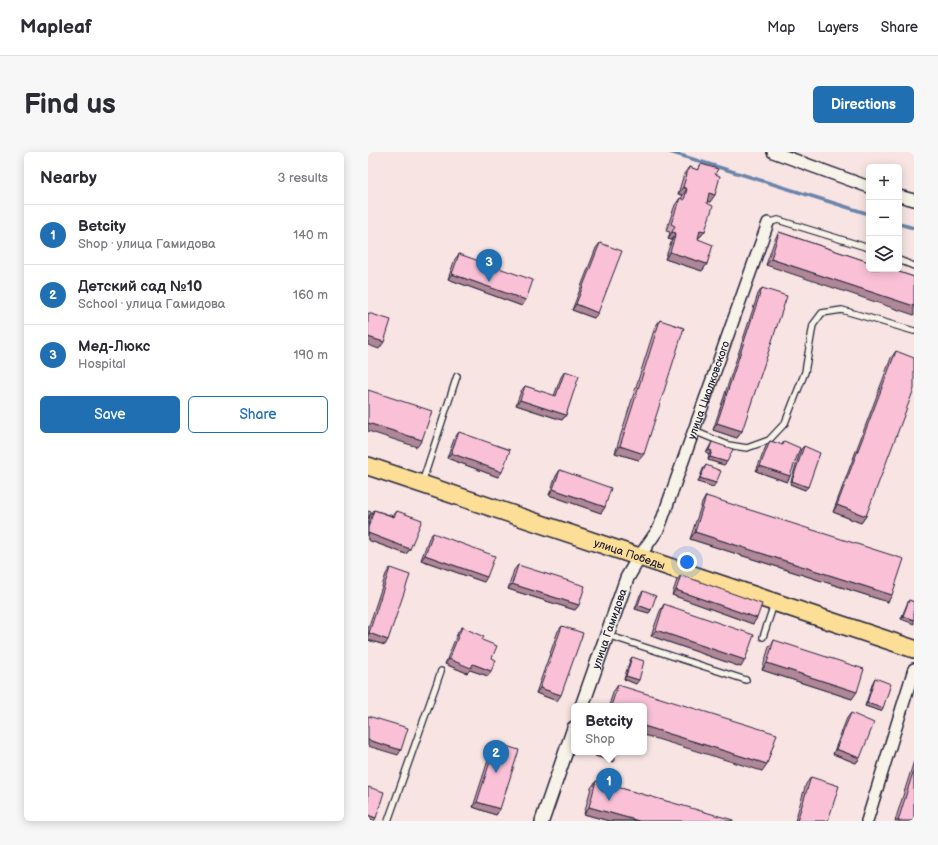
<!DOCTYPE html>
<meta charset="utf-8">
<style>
:root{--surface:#fff;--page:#f7f7f7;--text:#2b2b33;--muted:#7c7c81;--line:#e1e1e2;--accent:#1f6fb2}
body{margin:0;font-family:"Balsamiq Sans",sans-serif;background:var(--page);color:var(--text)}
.controls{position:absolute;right:12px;top:12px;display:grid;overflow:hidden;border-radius:6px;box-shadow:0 2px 10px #0003}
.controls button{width:36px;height:36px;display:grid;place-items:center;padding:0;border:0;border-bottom:1px solid var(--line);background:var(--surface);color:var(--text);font:20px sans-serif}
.you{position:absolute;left:319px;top:410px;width:14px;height:14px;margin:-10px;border:3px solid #fff;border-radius:50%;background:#1a73e8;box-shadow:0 0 0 6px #1a73e833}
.badge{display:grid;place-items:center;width:26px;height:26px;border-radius:50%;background:var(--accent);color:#fff;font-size:13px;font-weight:700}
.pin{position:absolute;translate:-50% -33px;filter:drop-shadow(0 1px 2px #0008)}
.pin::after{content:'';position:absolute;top:21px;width:14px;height:12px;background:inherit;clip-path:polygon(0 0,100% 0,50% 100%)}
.popup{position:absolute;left:203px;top:551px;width:76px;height:52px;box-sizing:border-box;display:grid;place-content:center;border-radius:6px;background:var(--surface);filter:drop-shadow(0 1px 3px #0005);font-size:13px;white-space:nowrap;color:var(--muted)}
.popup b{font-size:15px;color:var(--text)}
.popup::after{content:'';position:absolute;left:50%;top:100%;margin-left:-8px;border:8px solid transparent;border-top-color:var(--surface)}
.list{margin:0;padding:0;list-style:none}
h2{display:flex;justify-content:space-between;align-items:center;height:52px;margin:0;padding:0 16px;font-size:17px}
h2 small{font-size:13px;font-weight:400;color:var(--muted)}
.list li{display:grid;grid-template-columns:26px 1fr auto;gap:12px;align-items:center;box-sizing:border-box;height:60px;padding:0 16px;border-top:1px solid var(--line)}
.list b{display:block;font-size:15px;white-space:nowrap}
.list p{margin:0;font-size:13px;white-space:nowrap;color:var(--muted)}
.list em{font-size:13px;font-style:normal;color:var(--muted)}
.actions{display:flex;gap:8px;padding:12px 16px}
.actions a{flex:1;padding:9px 0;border:1px solid var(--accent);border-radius:6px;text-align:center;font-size:14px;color:var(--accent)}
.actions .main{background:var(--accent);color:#fff}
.icon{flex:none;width:22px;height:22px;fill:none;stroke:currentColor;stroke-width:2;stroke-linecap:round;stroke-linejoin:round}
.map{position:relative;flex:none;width:546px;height:669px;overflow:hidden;border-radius:6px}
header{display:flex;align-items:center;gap:24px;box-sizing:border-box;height:56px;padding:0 20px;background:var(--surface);border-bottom:1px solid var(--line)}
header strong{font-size:19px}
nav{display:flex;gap:22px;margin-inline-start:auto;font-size:14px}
.intro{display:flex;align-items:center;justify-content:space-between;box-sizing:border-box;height:96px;padding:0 24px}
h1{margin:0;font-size:28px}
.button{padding:10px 18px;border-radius:6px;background:var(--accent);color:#fff;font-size:14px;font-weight:700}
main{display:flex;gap:24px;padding:0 24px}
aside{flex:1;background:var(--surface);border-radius:6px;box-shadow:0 2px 10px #0003}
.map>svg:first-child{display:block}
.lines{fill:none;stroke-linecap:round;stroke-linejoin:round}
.stream{stroke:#6a85aa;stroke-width:3.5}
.service-casing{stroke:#22223b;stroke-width:8}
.minor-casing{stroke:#22223b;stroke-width:14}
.tertiary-casing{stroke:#22223b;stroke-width:16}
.primary-casing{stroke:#22223b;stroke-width:20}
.service{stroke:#f7f3e8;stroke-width:5.5}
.minor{stroke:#f7f3e8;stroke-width:11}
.tertiary{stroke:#f7f3e8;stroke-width:13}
.primary{stroke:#fcde96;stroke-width:17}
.wall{fill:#d7a6b8;stroke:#22223b}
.shaded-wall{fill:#af8796;stroke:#22223b}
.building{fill:#fac1d6;stroke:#22223b}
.labels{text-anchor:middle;stroke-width:3;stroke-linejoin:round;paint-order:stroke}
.street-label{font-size:11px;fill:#22223b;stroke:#f7f3e8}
</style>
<header>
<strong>Mapleaf</strong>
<nav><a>Map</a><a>Layers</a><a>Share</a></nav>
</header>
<div class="intro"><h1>Find us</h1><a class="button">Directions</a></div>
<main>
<aside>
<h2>Nearby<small>3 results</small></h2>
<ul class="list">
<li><span class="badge">1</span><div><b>Betcity</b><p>Shop · улица Гамидова</p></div><em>140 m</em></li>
<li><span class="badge">2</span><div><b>Детский сад №10</b><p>School · улица Гамидова</p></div><em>160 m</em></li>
<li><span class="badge">3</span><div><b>Мед-Люкс</b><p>Hospital</p></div><em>190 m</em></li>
</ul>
<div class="actions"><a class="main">Save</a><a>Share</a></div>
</aside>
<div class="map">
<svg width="546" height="669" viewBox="0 0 546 669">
<rect width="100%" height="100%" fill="#f8e4e3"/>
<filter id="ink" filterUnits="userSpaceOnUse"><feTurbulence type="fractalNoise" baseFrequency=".025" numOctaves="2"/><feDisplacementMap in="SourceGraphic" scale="8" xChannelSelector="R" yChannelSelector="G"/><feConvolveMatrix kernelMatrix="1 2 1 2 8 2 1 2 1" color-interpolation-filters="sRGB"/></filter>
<g filter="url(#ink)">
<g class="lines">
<path class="stream" d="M302 0 501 62
M531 72 546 76"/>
<g class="service-casing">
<path id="service" d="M400 71 410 68 501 96
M531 108 546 114
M326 279 360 293 379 296 401 288 417 271 437 220 445 173 454 161 474 158 546 179
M54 331 89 224
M239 483 378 528
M395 485 406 452
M20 669 73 519"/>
</g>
<g class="minor-casing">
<g id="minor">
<path d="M405 0 501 35"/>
<path d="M531 44 546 48"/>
<path id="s1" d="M273 402 291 376 400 71"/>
<path d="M499 669 546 517"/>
</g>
</g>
<g class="tertiary-casing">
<g id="tertiary">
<path id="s2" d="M214 554 259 426 273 402"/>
<path d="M174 669 206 576"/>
</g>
</g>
<g class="primary-casing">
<g id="primary">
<path id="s3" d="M0 314 546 497"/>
</g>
</g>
<use href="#service" class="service"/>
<use href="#minor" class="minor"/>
<use href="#tertiary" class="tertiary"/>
<use href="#primary" class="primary"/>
</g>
<path class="wall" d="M333 12 347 22 342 50 339 49V51L337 79 332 85H330V87L339 112 334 119 297 107 304 88 300 87 302 80 298 79 307 53 312 46 313 47 315 43 310 42 316 22 321 15 329 18Z
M411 80 546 125 398 113 407 87Z
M232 91 226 166 204 158 228 96Z
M91 102 154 154 80 127 87 107Z
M394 136 374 279 369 286 345 278 390 142Z
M292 168 271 308 247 301 287 175Z
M528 199 498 364 493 371 465 360 523 206Z
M197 219 198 263 194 268 148 253 153 239 157 234 186 244 193 225Z
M91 280 130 325 79 306 87 285Z
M402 289 414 293 416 289 422 324 419 330 388 319 398 294Z
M344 290 356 313 340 308 341 303 338 301Z
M436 294 440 335 437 338 422 332 433 297Z
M338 313 345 335 330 330 335 317Z
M192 318 237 355 233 361 181 343 188 324Z
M338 344 520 450 322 387 334 351Z
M6 358 25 364 29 359 42 397 38 402 0 388V371L2 364Z
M65 381 116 430 53 408 61 386Z
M150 413 211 453 207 458 140 437 146 418Z
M22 416 17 493 0 488V477L18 422Z
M313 423 385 472 304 443 309 428Z
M275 439 283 458 281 461 267 457 272 443Z
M541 448 546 450 533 467 539 452Z
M296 452 373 515 283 484 292 459Z
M194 474 189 549 168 541 190 479Z
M94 475 114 488 124 506 120 524 102 518 99 521 77 512 90 480Z
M406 488 484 547 394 518 401 495Z
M264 505 268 532 256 527 262 508Z
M507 526 513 559 497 554 505 530Z
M250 533 394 619 276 554H241L245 540Z
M483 561 492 606 488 611 465 602 479 566Z
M128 591 132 657 128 663 105 655 124 596Z
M546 609V669H527Z
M443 625 460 669H427L438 632Z
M228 629 365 669H241L216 662 223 636Z"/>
<path class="shaded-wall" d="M315 35 319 37 315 43 310 42Z
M341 41 347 43 342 50 337 48Z
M332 78 337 79 332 85H327Z
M304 80 308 81 304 88 300 87Z
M302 100 339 112 334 119 297 107Z
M403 107 546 154V163L398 113Z
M84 122 158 148 154 154 80 127Z
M208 152 230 161 226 166 204 158Z
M0 185 16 190 11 197 0 193Z
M152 248 198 263 194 268 148 253Z
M0 271 54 288 49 295 0 279Z
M349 271 374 279 369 286 345 278Z
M252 294 276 302 271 308 247 301Z
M341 298 344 299 341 303 338 301Z
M83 301 134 320 130 325 79 306Z
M342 305 359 310 356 313 340 308Z
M392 314 422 324 419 330 388 319Z
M332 326 348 331 345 335 330 330Z
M424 329 440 335 437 338 422 332Z
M185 337 237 355 233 361 181 343Z
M469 353 498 364 493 371 465 360Z
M327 380 524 443 520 450 322 387Z
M0 381 42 397 38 402 0 388Z
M57 403 119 425 116 430 53 408Z
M144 432 211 453 207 458 140 437Z
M308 438 389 466 385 472 304 443Z
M270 453 283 458 281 461 267 457Z
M535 464 546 468V472L533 467Z
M288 478 377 508 373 515 283 484Z
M1 481 20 488 17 493 0 488V482Z
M81 507 105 512 123 519 120 524 102 518 99 521 77 512Z
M399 511 489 540 484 547 394 518Z
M258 524 271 528 268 532 256 527Z
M172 536 193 543 189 549 168 541Z
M499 551 515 556 513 559 497 554Z
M276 574 399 612 394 619 276 583Z
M0 588 33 598 30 603 0 594Z
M468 597 492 606 488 611 465 602Z
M230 601 247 606 245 610 227 604Z
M109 650 132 657 128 663 105 655Z
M221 655 271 669H241L216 662Z
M0 663 8 666 6 669H0Z"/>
<path class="building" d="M333 12 350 17 347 22 352 24 347 43 341 41 339 51 345 54 337 79 332 78 330 87 345 93 339 112 302 100 308 81 304 80 307 74 303 72 312 46 316 48 319 37 315 35 321 15 330 18Z
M411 80 501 110V117H522L546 125V154L403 107Z
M232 91 254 99 230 161 208 152Z
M91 102 165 128 158 148 84 122Z
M394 136 419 144 374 279 349 271Z
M0 161 23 168 16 190 0 185Z
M292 168 316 176 276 302 252 294Z
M528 199 546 206V237L498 364 469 353Z
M197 219 211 224 198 263 152 248 157 234 188 244Z
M0 238 64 259 54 288 0 271Z
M91 280 142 298 134 320 83 301Z
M402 289 415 293 416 289 432 296 422 324 392 314Z
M344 290 365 297 359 310 342 305 344 299 341 298Z
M436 294 452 301 440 335 424 329Z
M338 313 353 319 348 331 332 326Z
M192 318 243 336 237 355 185 337Z
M338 344 536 407 524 443 327 380Z
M6 358 26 365 29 359 54 368 42 397 0 381V376Z
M0 359 3 360 0 367Z
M65 381 127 404 119 425 57 403Z
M150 413 217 434 211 453 144 432Z
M22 416 42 423 20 488 1 481Z
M313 423 394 452 389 466 308 438Z
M275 439 288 444 283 458 270 453Z
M541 448 546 450V468L535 464Z
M296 452 386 483 377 508 288 478Z
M194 474 215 481 193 543 172 536Z
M94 475 116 485 114 488 129 494 124 506 128 508 123 519 105 512 103 516 81 507Z
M406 488 496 517 489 540 399 511Z
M264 505 276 509 271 528 258 524Z
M507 526 523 532 515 556 499 551Z
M250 533 409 582 399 612 276 574V554H243Z
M483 561 506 571 492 606 468 597Z
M0 564 40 576 33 598 0 588Z
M128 591 151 598 132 657 109 650Z
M230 600H249L247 606 230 601Z
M546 617V669H530Z
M443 625 471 634 460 669H429Z
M228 629 365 668V669H271L221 655Z
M0 635 16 640 8 666 0 663Z"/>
</g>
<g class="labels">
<g class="street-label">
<text dy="4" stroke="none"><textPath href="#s1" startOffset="178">улица Циолковского</textPath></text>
<text dy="4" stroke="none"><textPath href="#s3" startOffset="276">улица Победы</textPath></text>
<text dy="4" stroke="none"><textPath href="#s2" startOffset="82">улица Гамидова</textPath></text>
</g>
</g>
</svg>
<div class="controls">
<button>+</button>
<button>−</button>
<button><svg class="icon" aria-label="layers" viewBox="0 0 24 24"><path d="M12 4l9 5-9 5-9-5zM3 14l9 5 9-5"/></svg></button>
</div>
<div class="you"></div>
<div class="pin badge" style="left:241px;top:649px">1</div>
<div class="popup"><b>Betcity</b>Shop</div>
<div class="pin badge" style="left:128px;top:621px">2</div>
<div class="pin badge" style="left:121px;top:130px">3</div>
</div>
</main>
